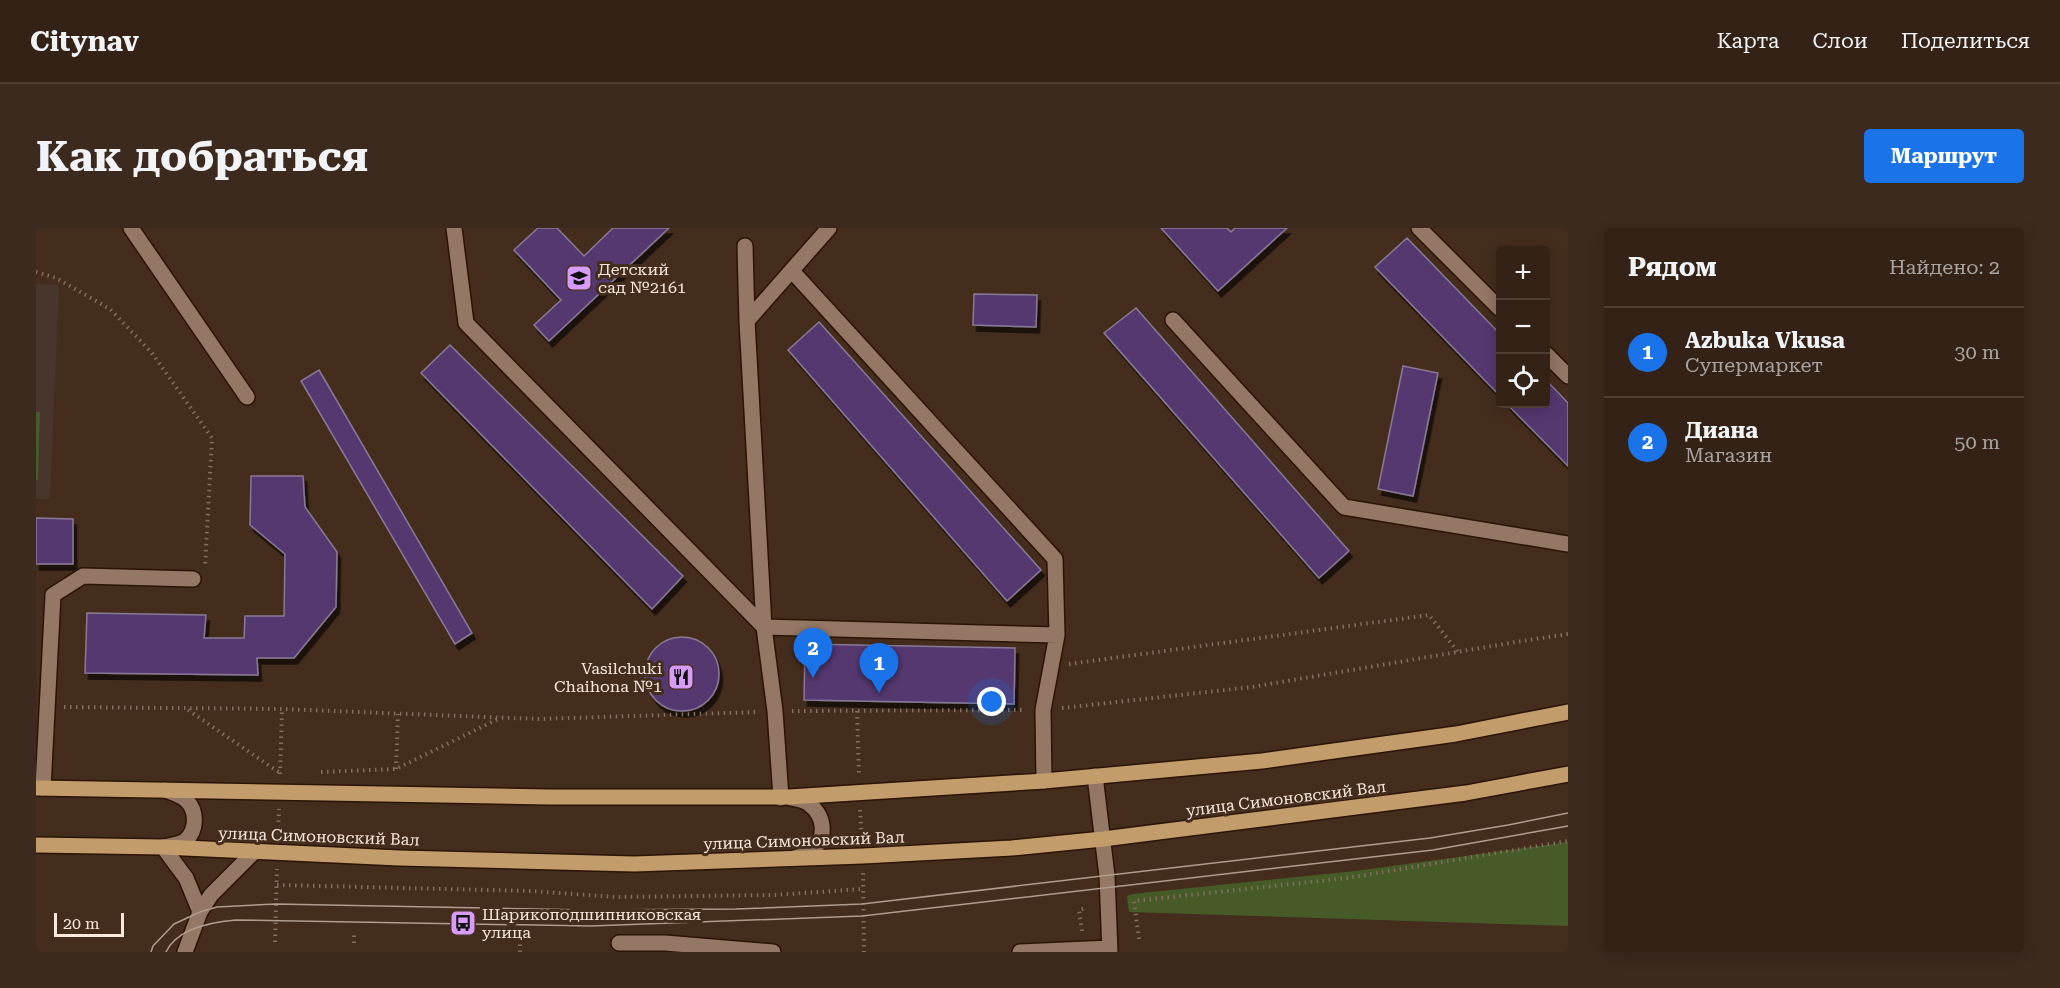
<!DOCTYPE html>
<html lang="ru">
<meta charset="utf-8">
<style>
:root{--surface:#342216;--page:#3c2a1f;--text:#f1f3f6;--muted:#a9a4a1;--line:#4e3f35;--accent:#1a73e8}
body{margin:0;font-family:"Roboto Serif",serif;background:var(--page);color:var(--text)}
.controls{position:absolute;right:18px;top:18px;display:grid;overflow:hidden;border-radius:6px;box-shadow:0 3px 15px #0003}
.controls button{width:54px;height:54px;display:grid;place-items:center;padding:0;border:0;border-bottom:2px solid var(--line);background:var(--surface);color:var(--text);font:30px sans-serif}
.scale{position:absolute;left:18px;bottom:15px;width:70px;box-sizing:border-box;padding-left:6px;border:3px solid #f7e7dd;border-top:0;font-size:16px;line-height:21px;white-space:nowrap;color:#f7e7dd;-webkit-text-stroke:4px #452d1d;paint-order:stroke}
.you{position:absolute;left:956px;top:474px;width:21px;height:21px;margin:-15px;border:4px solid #fff;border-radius:50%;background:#1a73e8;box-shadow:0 0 0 9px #1a73e833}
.badge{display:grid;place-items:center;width:39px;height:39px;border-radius:50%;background:var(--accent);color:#fff;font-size:20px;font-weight:700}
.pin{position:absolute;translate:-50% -50px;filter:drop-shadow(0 2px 3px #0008)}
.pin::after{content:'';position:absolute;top:32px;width:21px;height:18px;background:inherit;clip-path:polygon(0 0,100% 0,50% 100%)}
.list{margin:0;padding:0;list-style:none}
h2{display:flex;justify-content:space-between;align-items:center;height:78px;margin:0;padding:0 24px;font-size:26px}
h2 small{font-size:20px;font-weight:400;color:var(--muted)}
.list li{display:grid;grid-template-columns:39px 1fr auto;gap:18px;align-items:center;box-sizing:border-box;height:90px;padding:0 24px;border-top:2px solid var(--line)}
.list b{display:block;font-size:22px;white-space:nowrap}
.list p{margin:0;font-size:20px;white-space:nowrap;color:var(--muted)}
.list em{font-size:20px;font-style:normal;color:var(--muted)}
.icon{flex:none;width:33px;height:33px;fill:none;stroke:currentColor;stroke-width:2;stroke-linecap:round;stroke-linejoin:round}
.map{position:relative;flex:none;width:1532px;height:724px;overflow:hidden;border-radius:6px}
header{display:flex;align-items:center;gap:36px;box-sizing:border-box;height:84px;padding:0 30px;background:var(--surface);border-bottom:2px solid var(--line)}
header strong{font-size:28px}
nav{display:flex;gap:33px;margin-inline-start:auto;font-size:21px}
.intro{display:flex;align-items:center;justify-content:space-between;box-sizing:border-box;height:144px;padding:0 36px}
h1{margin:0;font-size:42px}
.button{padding:15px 27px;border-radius:6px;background:var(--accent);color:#fff;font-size:21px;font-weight:700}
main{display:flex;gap:36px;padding:0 36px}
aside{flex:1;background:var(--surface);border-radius:6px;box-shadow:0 3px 15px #0003}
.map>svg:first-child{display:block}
.education{fill:#48362d}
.green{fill:#465b27}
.building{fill:#55396f;stroke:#887a96;stroke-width:1.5;filter:url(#shadow)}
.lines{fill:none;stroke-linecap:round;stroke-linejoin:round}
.minor-casing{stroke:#2b1405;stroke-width:18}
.major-casing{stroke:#2b1405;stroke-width:18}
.path{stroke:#836e60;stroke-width:4;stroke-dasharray:1.5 4.5;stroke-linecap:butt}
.minor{stroke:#947765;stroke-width:15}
.major{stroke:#c29c6a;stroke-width:15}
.tram{stroke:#b09d90;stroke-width:1.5}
.labels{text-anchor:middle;stroke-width:6;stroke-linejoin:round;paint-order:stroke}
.poi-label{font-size:16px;fill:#f7e7dd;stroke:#452d1d;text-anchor:start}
.street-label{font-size:16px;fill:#f7e7dd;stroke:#452d1d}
</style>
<header>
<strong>Citynav</strong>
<nav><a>Карта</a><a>Слои</a><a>Поделиться</a></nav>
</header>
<div class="intro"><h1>Как добраться</h1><a class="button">Маршрут</a></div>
<main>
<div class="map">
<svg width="1532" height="724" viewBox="0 0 1532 724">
<defs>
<filter id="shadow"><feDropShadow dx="3.5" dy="6" stdDeviation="0" flood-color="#0009"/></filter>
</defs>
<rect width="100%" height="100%" fill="#452d1d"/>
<path class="education" d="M0 56 23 57 14 271H0Z"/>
<path class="green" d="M0 184H4L2 252H0Z
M1532 614V698L1093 684 1091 668 1096 666 1319 643Z"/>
<path class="building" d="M502 0H521L548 28 577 0H633L513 113 498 97 525 72 478 22Z
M1125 0H1191L1195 4 1199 0H1251L1182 63Z
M1371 10 1464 106V168L1339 39Z
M938 66 1001 67 1000 99 937 97Z
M1100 80 1313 323 1283 350 1068 105Z
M783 94 1005 342 971 373 752 122Z
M414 117 647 348 616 381 385 145Z
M1367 138 1402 145 1377 268 1342 261Z
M283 142 436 405 419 416 265 153Z
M1510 152 1532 175V238L1471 176H1510Z
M215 248H267L269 279 301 324 300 379 258 430H221L222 447 49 445 51 385 170 387 168 410H208L209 388H248L249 326 214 297Z
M0 290 37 291V336H0Z
M609 446a37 37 0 1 1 74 0a37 37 0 1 1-74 0Z
M769 416 979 420 978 476 768 472Z"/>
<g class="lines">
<g class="minor-casing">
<path id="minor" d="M95 0 211 169
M418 0 430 95 728 399 739 483 745 570
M793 0 711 93 728 399 1021 407 1007 482 1008 553
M1383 0 1464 81
M709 18 711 93
M756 43 1019 331 1021 407
M1137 92 1308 279 1532 316
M1510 126 1532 148
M1059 548 1071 648 1074 724
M7 560 17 367 47 348 157 351
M129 562C137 565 145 567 151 573 161 583 161 602 150 612 144 617 134 617 127 619L150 650 164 684
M755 570C761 571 768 572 773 576 789 588 791 610 776 622 771 626 764 628 758 630
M583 715H629L737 724
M149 724 164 684 175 667 218 624
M984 724 1074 720"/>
</g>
<g class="major-casing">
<path id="major" d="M0 560 512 569H753L1008 553 1226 533 1420 506 1532 484
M0 617 127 619 363 630 598 636 827 628 976 620 1067 611 1430 565 1532 546"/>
</g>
<path class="path" d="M0 44 20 50 74 81 116 125 176 210 169 339
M1033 436 1393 387 1422 424
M28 479 246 481 501 491 722 484
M1026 480 1216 459 1480 414 1532 406
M152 482 244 545
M756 483 989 482
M821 483 823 548
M360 541 362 486
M285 544 360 541 464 490
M244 546 246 481
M824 582 826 611
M242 606 243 581
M827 645 828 724
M241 657 494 663 580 669 738 667 827 661
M1046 703 1043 682 1051 680
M1103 711 1098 673 1311 650 1532 613
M239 714 241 641
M318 715V703
M484 724V707"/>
<use href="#minor" class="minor"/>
<use href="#major" class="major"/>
<path class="tram" d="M115 724 117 718 138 696 164 684 181 679 240 676 552 682 700 681 826 676 1394 610 1472 597 1532 585
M130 724C141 700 176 694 200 692L555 698 826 688 1397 622 1532 598"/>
</g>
<defs>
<g id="school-square" transform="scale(1.35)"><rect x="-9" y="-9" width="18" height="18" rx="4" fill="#d79bf9" stroke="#452d1d"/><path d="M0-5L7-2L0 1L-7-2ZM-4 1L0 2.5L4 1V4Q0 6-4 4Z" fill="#111"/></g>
<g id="restaurant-square" transform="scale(1.35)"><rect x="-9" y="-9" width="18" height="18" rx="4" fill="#d79bf9" stroke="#452d1d"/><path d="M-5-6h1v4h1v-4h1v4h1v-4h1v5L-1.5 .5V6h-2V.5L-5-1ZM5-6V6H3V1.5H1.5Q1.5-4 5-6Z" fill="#111"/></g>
<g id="bus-square" transform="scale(1.35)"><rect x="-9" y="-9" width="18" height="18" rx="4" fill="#d79bf9" stroke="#452d1d"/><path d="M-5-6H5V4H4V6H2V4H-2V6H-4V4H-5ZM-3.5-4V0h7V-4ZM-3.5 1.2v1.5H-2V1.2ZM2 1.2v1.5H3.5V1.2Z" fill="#111"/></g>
</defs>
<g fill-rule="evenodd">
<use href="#school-square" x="543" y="50"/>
<use href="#restaurant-square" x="645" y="449"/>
<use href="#bus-square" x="427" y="695"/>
</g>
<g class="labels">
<g class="poi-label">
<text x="562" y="47">Детский<tspan x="562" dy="18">сад №2161</tspan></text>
<text x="626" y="446" text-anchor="end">Vasilchuki<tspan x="626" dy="18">Chaihona №1</tspan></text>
<text x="446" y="692">Шарикоподшипниковская<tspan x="446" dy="18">улица</tspan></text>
</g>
<g class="street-label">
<text transform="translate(1250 570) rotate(-7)" y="6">улица Симоновский Вал</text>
<text transform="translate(283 608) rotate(2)" y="6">улица Симоновский Вал</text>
<text transform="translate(768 612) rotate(-2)" y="6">улица Симоновский Вал</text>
</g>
</g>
</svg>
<div class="controls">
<button>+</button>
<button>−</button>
<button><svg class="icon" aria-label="locate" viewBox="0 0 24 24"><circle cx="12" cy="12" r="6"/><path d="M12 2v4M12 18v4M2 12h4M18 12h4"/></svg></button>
</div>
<div class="scale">20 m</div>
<div class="you"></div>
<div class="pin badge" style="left:843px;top:465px">1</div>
<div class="pin badge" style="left:777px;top:450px">2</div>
</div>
<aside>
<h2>Рядом<small>Найдено: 2</small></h2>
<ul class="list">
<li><span class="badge">1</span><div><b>Azbuka Vkusa</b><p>Супермаркет</p></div><em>30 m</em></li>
<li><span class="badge">2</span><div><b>Диана</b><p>Магазин</p></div><em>50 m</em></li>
</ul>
</aside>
</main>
